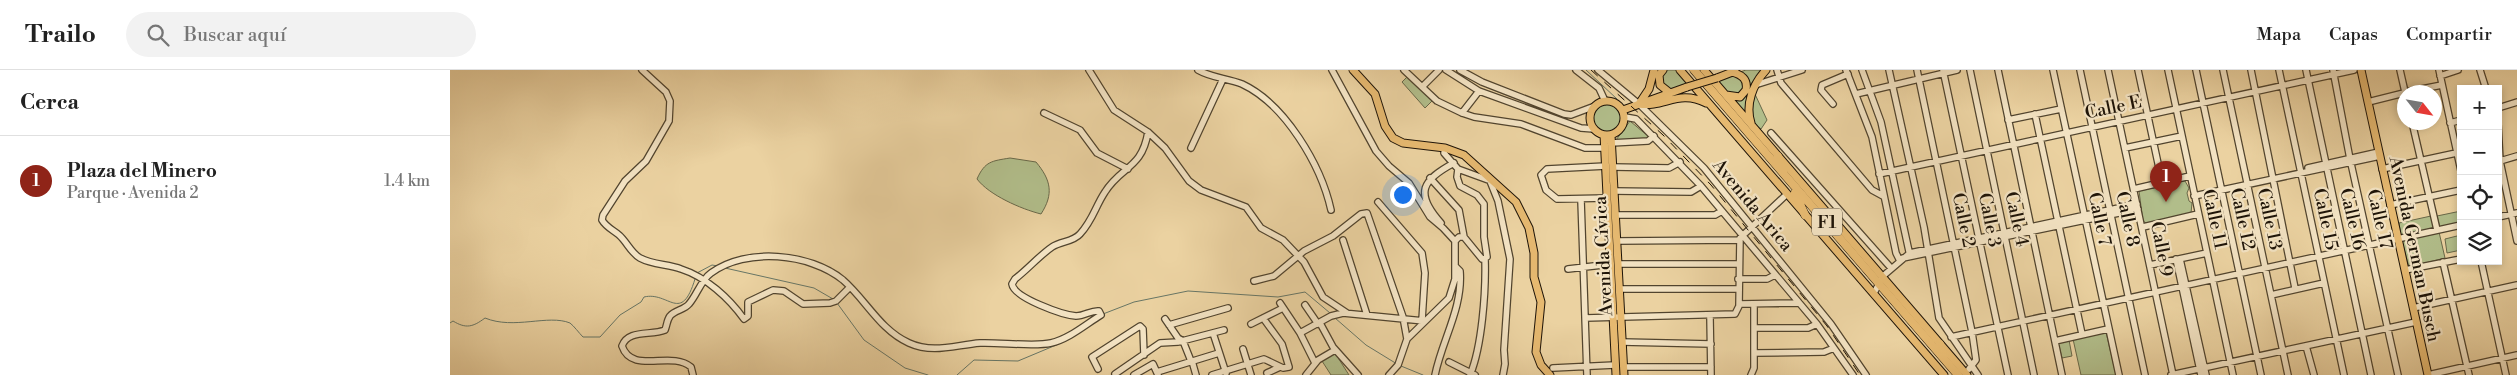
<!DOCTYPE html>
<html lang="es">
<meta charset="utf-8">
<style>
:root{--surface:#fff;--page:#f2f2f2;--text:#222;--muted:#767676;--line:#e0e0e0;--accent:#8f2418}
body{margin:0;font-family:"Libre Bodoni",serif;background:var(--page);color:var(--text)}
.controls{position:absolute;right:15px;top:15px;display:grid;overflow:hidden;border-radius:0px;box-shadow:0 2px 8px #0003}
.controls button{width:45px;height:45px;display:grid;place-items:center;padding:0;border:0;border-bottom:1px solid var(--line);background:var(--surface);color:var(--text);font:25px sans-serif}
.compass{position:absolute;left:1947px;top:15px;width:45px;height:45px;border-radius:50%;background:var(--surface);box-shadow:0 2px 8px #0003;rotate:121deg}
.you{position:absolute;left:952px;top:124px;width:18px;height:18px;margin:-12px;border:4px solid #fff;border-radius:50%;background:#1a73e8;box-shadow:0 0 0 8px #1a73e833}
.badge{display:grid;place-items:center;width:32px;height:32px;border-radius:50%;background:var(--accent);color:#fff;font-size:16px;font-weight:700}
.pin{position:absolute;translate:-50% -41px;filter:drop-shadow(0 1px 2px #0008)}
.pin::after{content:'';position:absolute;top:26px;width:18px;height:15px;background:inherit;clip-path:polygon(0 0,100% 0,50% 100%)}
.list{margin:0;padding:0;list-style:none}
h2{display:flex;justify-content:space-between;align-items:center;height:65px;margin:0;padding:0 20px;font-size:21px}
h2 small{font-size:16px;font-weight:400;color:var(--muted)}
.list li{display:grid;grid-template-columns:32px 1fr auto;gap:15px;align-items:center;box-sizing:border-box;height:90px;padding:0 20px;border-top:1px solid var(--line)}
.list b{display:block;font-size:19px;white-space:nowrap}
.list p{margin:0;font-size:16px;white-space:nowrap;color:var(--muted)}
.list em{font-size:16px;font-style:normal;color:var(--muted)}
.icon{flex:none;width:28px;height:28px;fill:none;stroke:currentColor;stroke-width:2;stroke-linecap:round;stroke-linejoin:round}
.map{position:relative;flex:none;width:2067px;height:305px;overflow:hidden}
header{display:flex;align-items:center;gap:30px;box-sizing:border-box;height:70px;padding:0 25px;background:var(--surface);border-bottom:1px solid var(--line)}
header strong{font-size:24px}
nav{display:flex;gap:28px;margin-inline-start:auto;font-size:18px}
.search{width:350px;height:45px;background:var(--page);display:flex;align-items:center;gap:12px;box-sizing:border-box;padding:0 18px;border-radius:28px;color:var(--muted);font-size:19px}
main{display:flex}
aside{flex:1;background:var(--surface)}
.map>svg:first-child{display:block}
.green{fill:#b1bd8a;stroke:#686849}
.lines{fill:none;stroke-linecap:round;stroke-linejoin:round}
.stream{stroke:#677666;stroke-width:1}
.minor-casing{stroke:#51442e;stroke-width:8}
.major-casing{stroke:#1e1408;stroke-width:9}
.highway-casing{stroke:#1e1408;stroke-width:9}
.minor{stroke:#f2e2c2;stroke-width:5.5}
.major{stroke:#e6b970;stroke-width:7}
.highway{stroke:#e6b970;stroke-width:8}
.rail{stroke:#1e1408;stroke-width:1;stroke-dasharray:9 9;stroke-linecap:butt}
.major-bridge-casing{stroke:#1e1408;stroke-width:9;stroke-linecap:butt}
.major-bridge{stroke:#e6b970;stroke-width:7}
.labels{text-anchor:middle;stroke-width:4.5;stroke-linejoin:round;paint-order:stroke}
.shield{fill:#f2e2c2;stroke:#5e5240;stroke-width:1}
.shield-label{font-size:16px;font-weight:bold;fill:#1e1408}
.street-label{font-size:18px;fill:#1e1408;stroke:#f2e2c2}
</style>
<header>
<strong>Trailo</strong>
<div class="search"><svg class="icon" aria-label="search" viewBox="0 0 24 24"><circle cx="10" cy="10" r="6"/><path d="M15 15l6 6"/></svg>Buscar aquí</div>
<nav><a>Mapa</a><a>Capas</a><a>Compartir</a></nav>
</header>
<main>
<aside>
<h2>Cerca<small></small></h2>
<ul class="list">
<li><span class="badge">1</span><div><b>Plaza del Minero</b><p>Parque · Avenida 2</p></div><em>1.4 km</em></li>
</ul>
</aside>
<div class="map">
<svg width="2067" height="305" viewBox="0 0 2067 305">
<rect width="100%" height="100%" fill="#ebd2a1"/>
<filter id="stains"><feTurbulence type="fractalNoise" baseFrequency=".004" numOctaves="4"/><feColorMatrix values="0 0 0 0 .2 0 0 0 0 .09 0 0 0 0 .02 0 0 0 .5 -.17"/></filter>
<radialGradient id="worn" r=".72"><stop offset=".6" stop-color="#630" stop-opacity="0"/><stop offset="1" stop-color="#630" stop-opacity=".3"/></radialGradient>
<path class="green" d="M1216 0H1226L1239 14 1221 20 1212 15 1211 6Z
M1296 0H1312L1298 48 1283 29 1292 27 1297 8 1290 2Z
M1281 5H1288L1294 12 1292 23 1281 25 1265 11Z
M958 6 983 30 975 38 952 12Z
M1304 22 1317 50 1311 59C1298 52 1303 34 1304 22Z
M1142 49a15 15 0 1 1 30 0a15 15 0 1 1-30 0Z
M1180 51 1199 67V69L1166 70Z
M560 88 586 92C601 110 604 124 591 144 571 139 539 125 527 109 535 91 542 91 560 88Z
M1735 111 1739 118 1737 123 1739 131 1742 133 1741 143 1696 153 1693 151 1689 121Z
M2011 141V154L1990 158 1987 146Z
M1981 146 1984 159 1951 166 1949 153Z
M1989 162 1995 188 1959 197 1952 171Z
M2011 165V180L1997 183 1995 169Z
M1656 262 1666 305H1631L1623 269Z
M1619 270 1622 286 1612 288 1608 272Z
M885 283 899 305H881L872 291Z"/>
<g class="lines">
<path class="stream" d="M1136 0 1167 29
M275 198 364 218 383 229
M247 203 262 195 268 196
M387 233 414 270 455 298 478 305
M653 244 684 232 738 221 828 227 855 222 880 243
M885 248 916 275 947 294
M0 253 3 251C16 259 23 257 35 248 64 260 98 244 120 253 124 256 129 263 133 267H150L170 245 191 232 194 227C219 221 231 255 245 209
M951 296 973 305
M507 305 524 290 568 291 611 273"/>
<g class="minor-casing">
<path id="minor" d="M192 0 216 22 220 31 219 51 196 91 175 111 153 145 152 150C156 157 163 160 169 165 177 172 181 183 190 188 203 195 218 194 231 199 256 207 279 228 294 249L298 246V232L323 220 334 221 353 234 380 233 386 231 400 217
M639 0 664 40 698 62 715 78 739 111 751 120 796 137 811 158 833 170 854 192 873 227 897 243
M748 0C762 8 777 8 792 14 835 34 871 95 881 140
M882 0 926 81 939 96 959 113 980 147 993 158 1005 171
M954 0 987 31 1012 43 1024 47 1071 54 1135 78H1155
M996 0 1029 21 1131 58 1144 59
M1010 0 1032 12 1114 44 1121 45 1145 36
M1126 0 1149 18 1155 31
M1148 0 1189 34 1254 98 1381 254 1416 305
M1327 0 1331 13 1422 120 1433 126
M1396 0 1422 67 1446 183 1450 191
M1412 0 1431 52 1460 186
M1439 0 1474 157 1489 248 1528 305
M1467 0 1522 262 1526 290 1519 299
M1493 0 1558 305
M1520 0 1584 305
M1548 0 1612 305
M1603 0 1669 305
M1630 0 1695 305
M1658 0 1723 305
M1688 0 1712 112
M1718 0 1783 305
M1746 0 1811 305
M1773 0 1838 305
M1801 0 1845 218
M1829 0 1894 305
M1856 0 1921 305
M1883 0 1900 89 1948 305
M1950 0 1955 22
M1989 0 2011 101
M2030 0 2036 19
M1990 6 2008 0
M1305 15 1352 0
M972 17 989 0
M1956 22 1992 15
M1406 24 1507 0
M1918 32 1954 23
M1383 34 1371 20 1372 15 1398 4
M2048 38 2067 32
M594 43 630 60 647 83 678 99
M1012 43 1029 21
M1585 44 1632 264
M1175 47 1186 49 1251 116 1367 254 1403 305
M1558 50 1611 39
M1962 52 1987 160
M2000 53 2011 50
M2048 54 2050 91 2067 171
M1321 63 1441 198
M1161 73 1198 71 1204 66
M741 78 773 9
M1675 78 1732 66
M2050 91 2067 86
M1156 96 1097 99 1091 105 1096 120 1107 129 1157 128
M1163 97 1219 98 1230 92
M1858 98 1929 82
M1008 99 1041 111
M1932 99 2011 82
M1429 104 1904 0
M980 108 1009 140 1014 167
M1040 111 1048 131 1060 189 1054 280 1055 294 1053 305
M1684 119 1740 106
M1164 121 1241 122 1251 116
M1744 126 1930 86
M1131 130 1137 305
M928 132 972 183 975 203 972 250
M1940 135 2011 120
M1165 145H1265L1272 141
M2048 147 2067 143
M991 153C964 123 972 110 1004 93
M1693 157 1748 144
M893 170 917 245
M1167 171 1289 170
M1453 188 1688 139
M1726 189 1751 305
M1730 189 1756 305
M2031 191 2056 305
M1993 192 2019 305
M1168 194H1288
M1700 195 1757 183
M1118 199 1161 194
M1955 200 2011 189
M1288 209H1317L1325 205
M804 211 824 206 854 181 883 166 911 144 917 143 953 247 957 269
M1169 219H1288
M1424 223 1433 206 1460 183 1687 134
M1821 225 1874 213
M830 233 850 263 865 293
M1289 234 1349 233
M855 235 868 254
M1963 238 2067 215
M1260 247 1261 305
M1135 248 1285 244 1289 236 1290 168 1337 124
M715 249 728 268 733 271 741 291
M870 253 883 277 908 305
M801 254 833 238
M719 255 778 238
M1304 258H1358L1367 254
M763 263 776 303
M850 263 881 246 893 243 974 251
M1501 267 2011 155
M1605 271 1658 259
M1172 272 1261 274
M1856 276 1864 305
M793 279 801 305
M1304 283 1374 282 1384 278
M742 291 746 305
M999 292 1025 305
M1174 297H1261
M1103 298 1165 295
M648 299 642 287 690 256 693 259 694 285
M707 302 769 283
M817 303 830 297
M665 304 710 273 728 272 774 260
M243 305 241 297C221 280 182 305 172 276 178 259 201 266 215 260 217 255 217 250 220 246 225 240 234 240 239 234 247 225 251 210 261 203 296 177 360 183 393 210 416 230 430 260 459 273 483 284 505 275 530 273 549 272 584 277 601 273 619 269 636 254 651 245L649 241C641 240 635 246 626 246 613 245 564 228 562 214L565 209C578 199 589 186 602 177 611 171 623 172 630 164 643 150 645 137 655 122 671 96 692 99 698 62
M684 305 703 294 708 305
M762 305 814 289 833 298 839 297 832 274 813 248
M856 305 868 290 885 280
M939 305 948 295 957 269 999 228 1005 209V171L1009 167H1014L1032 189 1037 187 1034 167V134L1027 125 1010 116 1007 107 1008 99 994 83 995 78
M985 305C992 270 1013 238 1010 201L1006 197
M1020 305C1032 277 1036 221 1035 189
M1301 305 1304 298V234
M1721 305 1966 252
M1978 305 2067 285"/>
</g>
<g class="major-casing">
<path id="major" d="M903 0 925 24 935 56 943 68 953 73 995 78 1014 85 1066 132 1079 158 1084 183V207L1091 232 1086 282 1091 295 1100 305
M1213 0 1209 5 1210 15 1220 23
M1230 0 1494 305
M1254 0 1517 305
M1911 0 1978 305
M1267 8 1285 1
M1276 25 1290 27 1296 20C1298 9 1292 5 1282 2
M1140 48a17 17 0 1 1 34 0a17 17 0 1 1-34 0Z
M1189 34C1214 38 1229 19 1256 33
M1189 34 1199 19 1204 0
M1173 40 1237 17
M1301 53C1295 34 1303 14 1316 0
M1154 65 1166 305
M1161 65 1174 305"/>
</g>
<g class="highway-casing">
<path id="highway" d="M1244 0 1508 305
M1328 86 1333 100
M1345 123 1355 145
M1490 274 1494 286"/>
</g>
<use href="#minor" class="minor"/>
<use href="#major" class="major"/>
<use href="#highway" class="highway"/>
<path class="rail" d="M1141 0 1213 65 1261 115 1377 256 1410 305"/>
<g class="major-bridge-casing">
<path id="major-bridge" d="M1237 17 1267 8"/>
</g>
<use href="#major-bridge" class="major-bridge"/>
</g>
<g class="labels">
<rect class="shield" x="1362" y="138.5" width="30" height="27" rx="4"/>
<g class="shield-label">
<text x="1377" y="158">F1</text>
</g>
<g class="street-label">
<text transform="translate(1663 37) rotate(-12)" y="6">Calle E</text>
<text transform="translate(1303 135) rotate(50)" y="6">Avenida Arica</text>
<text transform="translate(1567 149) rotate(78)" y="6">Calle 4</text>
<text transform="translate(1650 149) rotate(78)" y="6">Calle 7</text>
<text transform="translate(1678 149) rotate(78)" y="6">Calle 8</text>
<text transform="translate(1765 149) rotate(78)" y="6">Calle 11</text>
<text transform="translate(1793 149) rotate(78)" y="6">Calle 12</text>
<text transform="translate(1820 149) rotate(78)" y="6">Calle 13</text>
<text transform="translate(1876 149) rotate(78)" y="6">Calle 15</text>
<text transform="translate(1903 149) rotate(77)" y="6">Calle 16</text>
<text transform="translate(1930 149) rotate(77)" y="6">Calle 17</text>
<text transform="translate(1514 150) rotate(78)" y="6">Calle 2</text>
<text transform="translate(1540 150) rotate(79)" y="6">Calle 3</text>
<text transform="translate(1712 179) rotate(79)" y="6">Calle 9</text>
<text transform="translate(1965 179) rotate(78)" y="6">Avenida German Busch</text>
<text transform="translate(1153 186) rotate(-93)" y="6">Avenida Cívica</text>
</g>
</g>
<rect width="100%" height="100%" filter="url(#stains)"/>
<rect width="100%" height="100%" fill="url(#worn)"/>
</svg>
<div class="controls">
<button>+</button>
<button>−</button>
<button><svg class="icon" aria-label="locate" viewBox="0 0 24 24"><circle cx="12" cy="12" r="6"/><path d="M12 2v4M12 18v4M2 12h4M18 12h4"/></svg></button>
<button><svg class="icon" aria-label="layers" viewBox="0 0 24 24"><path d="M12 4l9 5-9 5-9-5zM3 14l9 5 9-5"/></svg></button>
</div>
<svg class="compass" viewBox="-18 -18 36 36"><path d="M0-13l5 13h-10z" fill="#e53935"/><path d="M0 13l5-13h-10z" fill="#767676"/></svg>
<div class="you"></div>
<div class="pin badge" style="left:1716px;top:132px">1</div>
</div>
</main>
